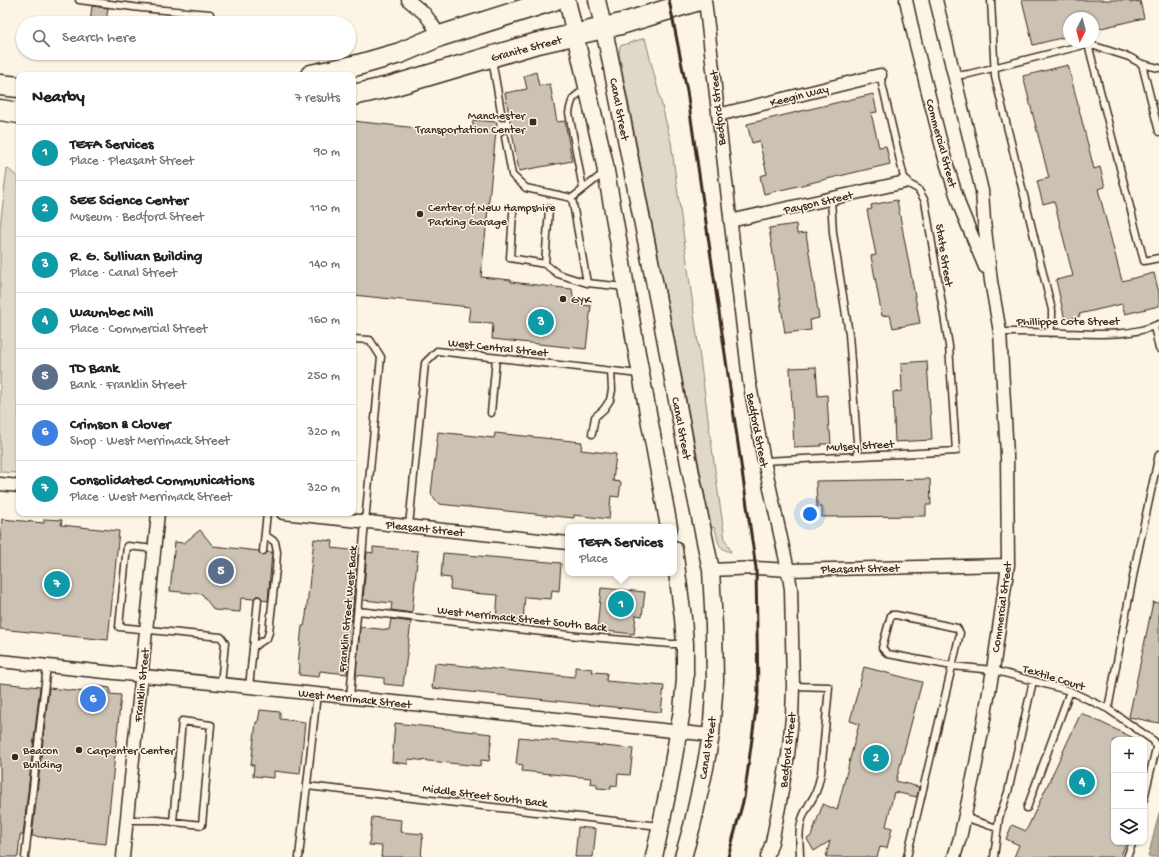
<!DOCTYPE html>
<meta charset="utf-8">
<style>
:root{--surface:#fff;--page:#f2f2f2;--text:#222;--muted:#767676;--line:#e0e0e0;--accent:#3b2a1e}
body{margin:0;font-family:"Gochi Hand",sans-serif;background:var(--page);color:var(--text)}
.controls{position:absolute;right:12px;bottom:12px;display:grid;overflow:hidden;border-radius:8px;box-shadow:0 1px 3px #0004}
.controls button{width:36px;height:36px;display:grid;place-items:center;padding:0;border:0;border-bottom:1px solid var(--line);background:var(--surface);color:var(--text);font:20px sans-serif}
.compass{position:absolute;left:1063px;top:12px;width:36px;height:36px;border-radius:50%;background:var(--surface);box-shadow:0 1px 3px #0004;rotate:186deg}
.you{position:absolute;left:810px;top:514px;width:14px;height:14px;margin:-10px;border:3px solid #fff;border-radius:50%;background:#1a73e8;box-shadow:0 0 0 6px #1a73e833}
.badge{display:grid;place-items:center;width:26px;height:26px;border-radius:50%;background:var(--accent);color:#fff;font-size:13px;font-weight:700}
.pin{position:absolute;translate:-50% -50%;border:2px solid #fff;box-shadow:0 1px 4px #0006}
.popup{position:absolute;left:565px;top:524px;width:112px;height:52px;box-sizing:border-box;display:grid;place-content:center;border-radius:8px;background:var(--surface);filter:drop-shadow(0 1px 3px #0005);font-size:13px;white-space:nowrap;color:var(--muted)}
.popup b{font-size:15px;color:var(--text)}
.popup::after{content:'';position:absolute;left:50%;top:100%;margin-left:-8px;border:8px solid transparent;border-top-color:var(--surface)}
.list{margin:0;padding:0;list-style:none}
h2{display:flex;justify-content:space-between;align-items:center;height:52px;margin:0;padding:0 16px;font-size:17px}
h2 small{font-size:13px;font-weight:400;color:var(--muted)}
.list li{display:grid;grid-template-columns:26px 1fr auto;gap:12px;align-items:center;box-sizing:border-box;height:56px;padding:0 16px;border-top:1px solid var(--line)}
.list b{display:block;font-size:15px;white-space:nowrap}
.list p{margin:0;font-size:13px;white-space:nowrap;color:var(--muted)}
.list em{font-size:13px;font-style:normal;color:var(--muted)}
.icon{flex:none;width:22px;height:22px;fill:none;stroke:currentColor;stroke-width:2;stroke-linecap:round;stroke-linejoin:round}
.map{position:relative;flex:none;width:1159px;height:857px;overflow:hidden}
.search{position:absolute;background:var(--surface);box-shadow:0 1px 3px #0004;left:16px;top:16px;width:340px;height:44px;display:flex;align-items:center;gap:10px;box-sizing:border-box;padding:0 14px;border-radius:22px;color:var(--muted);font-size:15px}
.panel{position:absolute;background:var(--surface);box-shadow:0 1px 3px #0004;left:16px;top:72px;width:340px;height:444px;border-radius:8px}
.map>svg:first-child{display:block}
.green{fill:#e0d8c8;stroke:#8e8173}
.water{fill:#b7ad9e;stroke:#85796b}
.building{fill:#ccc2b3;stroke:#3b2a1e}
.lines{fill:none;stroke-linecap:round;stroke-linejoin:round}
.service-casing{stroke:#3b2a1e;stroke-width:9}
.minor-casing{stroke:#3b2a1e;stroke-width:15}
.tertiary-casing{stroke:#3b2a1e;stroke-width:19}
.primary-casing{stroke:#3b2a1e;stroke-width:23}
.service{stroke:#fcf5e5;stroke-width:6}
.minor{stroke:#fcf5e5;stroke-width:12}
.tertiary{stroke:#fcf5e5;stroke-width:16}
.primary{stroke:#fcf5e5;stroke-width:20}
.rail{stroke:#3b2a1e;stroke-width:3}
.poi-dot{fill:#3b2a1e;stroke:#fcf5e5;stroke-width:1.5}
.labels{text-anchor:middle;stroke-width:3;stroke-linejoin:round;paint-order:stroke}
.street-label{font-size:12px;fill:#3b2a1e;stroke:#fcf5e5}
.poi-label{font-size:12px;fill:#3b2a1e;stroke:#fcf5e5;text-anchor:start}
</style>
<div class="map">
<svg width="1159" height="857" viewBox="0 0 1159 857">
<rect width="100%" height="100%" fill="#fcf5e5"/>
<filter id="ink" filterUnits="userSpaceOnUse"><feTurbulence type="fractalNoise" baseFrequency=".025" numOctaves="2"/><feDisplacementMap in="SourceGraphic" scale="8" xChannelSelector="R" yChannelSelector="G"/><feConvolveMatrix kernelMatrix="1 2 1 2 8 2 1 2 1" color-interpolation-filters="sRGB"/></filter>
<g filter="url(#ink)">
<path class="green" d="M645 38 671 142 717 485 725 539 731 552C717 549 718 540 715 528L711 527 619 54 620 46Z
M7 168 19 178V473L0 472V227Z"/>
<path class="water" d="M1159 813V857H1148Z"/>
<path class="building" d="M1022 0H1129L1130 3 1140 1 1144 18 1093 30V18H1069V36L1033 45Z
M92 6 108 8 106 23H90Z
M1068 65 1094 169 1100 167 1105 187 1098 189 1122 281 1154 273 1159 293V306L1125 314 1122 304 1079 314 1080 316 1065 320 1056 280 1073 276 1054 201 1043 204 1037 181 1049 178 1023 76Z
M536 72 539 86 550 84 557 122 565 121 572 161 519 171 505 93 527 89 524 76Z
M873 94 877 112 871 113 879 147 886 146 890 164 764 194 760 176 767 174 759 141 752 143 747 124Z
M473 120 497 122 481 277 511 280V282L572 289 574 304 591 306 586 349 492 339 493 323 468 322 470 307 353 295V121L472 134Z
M897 200 920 323 893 328 890 315 882 316 871 256 876 255 867 210 872 209 871 205Z
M796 224 797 234 806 233 819 318 810 320 811 330 785 333 769 228Z
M927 361 932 440 895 442 893 392 902 391 901 363Z
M816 367 818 396 827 395 829 431H830L831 444H821V446L794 447 790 368Z
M438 432 494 438 495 433 582 442 581 450 616 454 613 481 621 482 619 497 611 496 609 519 574 515V518L439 504 431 494Z
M930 479 931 505H926V516L822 517V507H817L816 481Z
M2 519 44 523V519L62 520 61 525 119 531 108 640 0 629V538Z
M200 530 213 546 259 551 260 554 263 555 266 554 267 552H272L268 601 262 600V598L259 596H256L254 599 241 598 240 612 214 610 202 594 170 591 175 542 184 543Z
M314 539 333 541 332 548 358 551 351 626H352L347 674 320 671 319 677 299 675 300 665 298 664 302 626H304L306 616Z
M373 547 418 551 412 613 391 610 392 603 363 600 367 552 373 553Z
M443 553 561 563 559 591 552 590 551 599 525 597 523 621 496 619 498 595 470 593 471 592 450 589 451 578 441 577Z
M601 588 645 592 642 616 636 615 634 634 597 630Z
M1153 602 1159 603V723L1129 717Z
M391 619 411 622 403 686 384 684V678L356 675 360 627 389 630Z
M435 663 575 677V667L593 669 592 672 607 673 606 681 664 686 661 712 432 688Z
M864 667 922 682 896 781 919 787 917 797 894 792 886 826 892 828 887 848 880 847 877 857H826L830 841 814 851 807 839 811 836 823 804 837 810 859 724 850 721Z
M0 683 40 687 23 835H20L18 857H0Z
M97 686 110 688V694L121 695 106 844 32 836 49 688 96 693Z
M260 710 280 712V719L305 722 300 774 274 771V778L253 776 254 765H251L256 722H258Z
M1081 713 1138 740H1114V842H1127L1120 857H1014L1019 845 1006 839 1012 825 1026 831Z
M395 723 492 734 489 761 481 760 480 766 408 759V764L392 762Z
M519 737 633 749 630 775 618 774 617 786 611 785V789L597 788V784L590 783 591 778 522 771 523 765 516 764Z
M372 817 401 820 400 832 423 834 421 857H381L382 846 369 845Z
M578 827 596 829 593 857H575Z"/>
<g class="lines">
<g class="service-casing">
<path id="service" d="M79 0 141 8 210 14
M991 0 995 77 1052 310V320L1050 333
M1088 44 1144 261 1159 258
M492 59 502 117
M1142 64 1159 68
M954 76 969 74 1088 44 1129 57 1142 64 1159 132
M505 137 512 175 526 188 572 198 605 172
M583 189 569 113C572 97 573 97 586 89
M572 198 587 283
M831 199 833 233 849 334 858 456
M513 213 510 258 545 264 558 274 587 283 625 287
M545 264 549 209
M1154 326 1159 349
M1000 332C1021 332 1043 332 1065 333 1094 334 1131 337 1159 324
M491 413 496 358
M592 434 595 417 604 409 610 400 612 390 611 371
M764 461 920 453 956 451 949 346 925 201 918 189 905 182 880 75
M409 526 425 363 437 351 639 374
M155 549 127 546 119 627 221 637 225 643 221 684
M263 551 267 513
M358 611 578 636 671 644H684
M253 647 267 638 269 632 276 569 277 552 275 542 265 535
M793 686 829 687 821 773C819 781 818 788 815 794 810 804 803 812 801 823 798 834 800 846 800 857
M249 687 258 600
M350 697 365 522 381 357 370 340 353 339
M1108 709 1136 561 1159 454
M307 786 659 826
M1027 808 1070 691
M964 817 997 828
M127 820H157L202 825 211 725 182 721 173 822
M25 857 47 666
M299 857 317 694
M907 857 960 633 957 628 896 615H891L882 648 888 654 952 666 993 670 1070 691 1108 709 1154 741 1156 748 1144 799
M994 857 999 818 1008 792 1033 681
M1127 857 1133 842"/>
</g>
<g class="minor-casing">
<path id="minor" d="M408 0 425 14 430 21 440 36
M705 0 749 380 764 461 788 570 791 589 793 686 792 718 788 755 780 802 772 842 767 857
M906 0 915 41 945 159 960 207 985 267
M936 0 982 191 984 221 991 281 1000 332 1007 455 1008 565 993 670 976 764 960 838 954 857
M718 115 880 75
M730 221 905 182
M0 484 19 486
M283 513 568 543
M711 570 756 568 788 570 1008 565
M0 661 711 735
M123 857 158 513"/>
</g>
<g class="tertiary-casing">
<path id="tertiary" d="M567 0 604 160 618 239 635 342 669 527
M597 0 609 53 659 306 691 474 711 570 714 626 715 680 711 735 705 768 692 826 683 857
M654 857 669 786 682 710 685 680V644L683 618 674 549"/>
</g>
<g class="primary-casing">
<path id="primary" d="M311 75 358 65 400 53 440 36 554 0
M0 85 19 87
M353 95 389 87 534 44 621 24 699 0
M0 110 19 113"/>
</g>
<use href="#service" class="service"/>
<use href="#minor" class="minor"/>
<use href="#tertiary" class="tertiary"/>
<use href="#primary" class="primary"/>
<path class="rail" d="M669 0 687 91 756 568 758 694 744 798 728 857"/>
</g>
</g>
<g class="poi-dot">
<rect x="529" y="118" width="8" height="8" rx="2"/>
<circle cx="420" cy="214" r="4"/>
<circle cx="563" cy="299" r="4"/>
<circle cx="79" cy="750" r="4"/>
<circle cx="15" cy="757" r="4"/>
</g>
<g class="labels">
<g class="street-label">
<text transform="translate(526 48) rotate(-15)" y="4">Granite Street</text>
<text transform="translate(799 95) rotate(-14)" y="4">Keegin Way</text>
<text transform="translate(717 108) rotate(-96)" y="4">Bedford Street</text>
<text transform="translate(620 109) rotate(79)" y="4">Canal Street</text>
<text transform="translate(942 143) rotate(75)" y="4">Commercial Street</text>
<text transform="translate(818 202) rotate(-13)" y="4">Payson Street</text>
<text transform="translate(945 255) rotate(81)" y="4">State Street</text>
<text x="1068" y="325">Phillippe Cote Street</text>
<text transform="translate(498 347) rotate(6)" y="4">West Central Street</text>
<text transform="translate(682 428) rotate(79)" y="4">Canal Street</text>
<text transform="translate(758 430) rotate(79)" y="4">Bedford Street</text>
<text transform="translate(860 445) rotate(-3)" y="4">Mulsey Street</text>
<text transform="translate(425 528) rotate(6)" y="4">Pleasant Street</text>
<text transform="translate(860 568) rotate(-1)" y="4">Pleasant Street</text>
<text transform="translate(1001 607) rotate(-82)" y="4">Commercial Street</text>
<text transform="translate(347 609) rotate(-85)" y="4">Franklin Street West Back</text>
<text transform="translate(522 618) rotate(6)" y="4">West Merrimack Street South Back</text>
<text transform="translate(1054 677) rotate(17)" y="4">Textile Court</text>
<text transform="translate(141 685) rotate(-84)" y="4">Franklin Street</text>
<text transform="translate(355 698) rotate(6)" y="4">West Merrimack Street</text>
<text transform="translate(707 748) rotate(-81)" y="4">Canal Street</text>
<text transform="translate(787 750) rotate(-83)" y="4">Bedford Street</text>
<text transform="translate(485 795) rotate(7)" y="4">Middle Street South Back</text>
</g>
<g class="poi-label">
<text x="525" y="119" text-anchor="end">Manchester<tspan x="525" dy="14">Transportation Center</tspan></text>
<text x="428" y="211">Center of New Hampshire<tspan x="428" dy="14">Parking Garage</tspan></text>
<text x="571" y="303">GYK</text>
<text x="23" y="754">Beacon<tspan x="23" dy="14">Building</tspan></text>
<text x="87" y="754">Carpenter Center</text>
</g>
</g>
</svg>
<div class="controls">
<button>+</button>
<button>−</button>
<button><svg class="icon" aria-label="layers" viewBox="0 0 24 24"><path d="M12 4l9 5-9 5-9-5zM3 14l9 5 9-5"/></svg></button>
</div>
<svg class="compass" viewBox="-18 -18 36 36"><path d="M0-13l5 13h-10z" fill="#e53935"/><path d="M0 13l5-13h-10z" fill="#767676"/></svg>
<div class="you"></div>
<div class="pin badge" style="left:621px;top:604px;background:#0f9aa8">1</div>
<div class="popup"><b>TEFA Services</b>Place</div>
<div class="pin badge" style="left:876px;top:758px;background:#0f9aa8">2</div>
<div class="pin badge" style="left:541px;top:322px;background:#0f9aa8">3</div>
<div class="pin badge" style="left:1082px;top:782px;background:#0f9aa8">4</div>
<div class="pin badge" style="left:221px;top:571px;background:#5c6f8a">5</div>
<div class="pin badge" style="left:93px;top:699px;background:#3f7fe0">6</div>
<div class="pin badge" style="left:57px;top:584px;background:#0f9aa8">7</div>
<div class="search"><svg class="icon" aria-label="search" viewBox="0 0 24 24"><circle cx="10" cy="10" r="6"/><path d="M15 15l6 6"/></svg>Search here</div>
<section class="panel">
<h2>Nearby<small>7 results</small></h2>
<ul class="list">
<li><span class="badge" style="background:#0f9aa8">1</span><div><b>TEFA Services</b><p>Place · Pleasant Street</p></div><em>90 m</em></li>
<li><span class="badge" style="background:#0f9aa8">2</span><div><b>SEE Science Center</b><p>Museum · Bedford Street</p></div><em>110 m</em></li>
<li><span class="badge" style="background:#0f9aa8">3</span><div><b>R. G. Sullivan Building</b><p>Place · Canal Street</p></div><em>140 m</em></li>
<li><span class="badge" style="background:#0f9aa8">4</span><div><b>Waumbec Mill</b><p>Place · Commercial Street</p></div><em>160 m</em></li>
<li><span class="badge" style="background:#5c6f8a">5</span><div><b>TD Bank</b><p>Bank · Franklin Street</p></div><em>250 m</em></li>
<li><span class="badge" style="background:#3f7fe0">6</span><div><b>Crimson &amp; Clover</b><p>Shop · West Merrimack Street</p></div><em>320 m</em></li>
<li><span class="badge" style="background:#0f9aa8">7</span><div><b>Consolidated Communications</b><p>Place · West Merrimack Street</p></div><em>320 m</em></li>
</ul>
</section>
</div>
